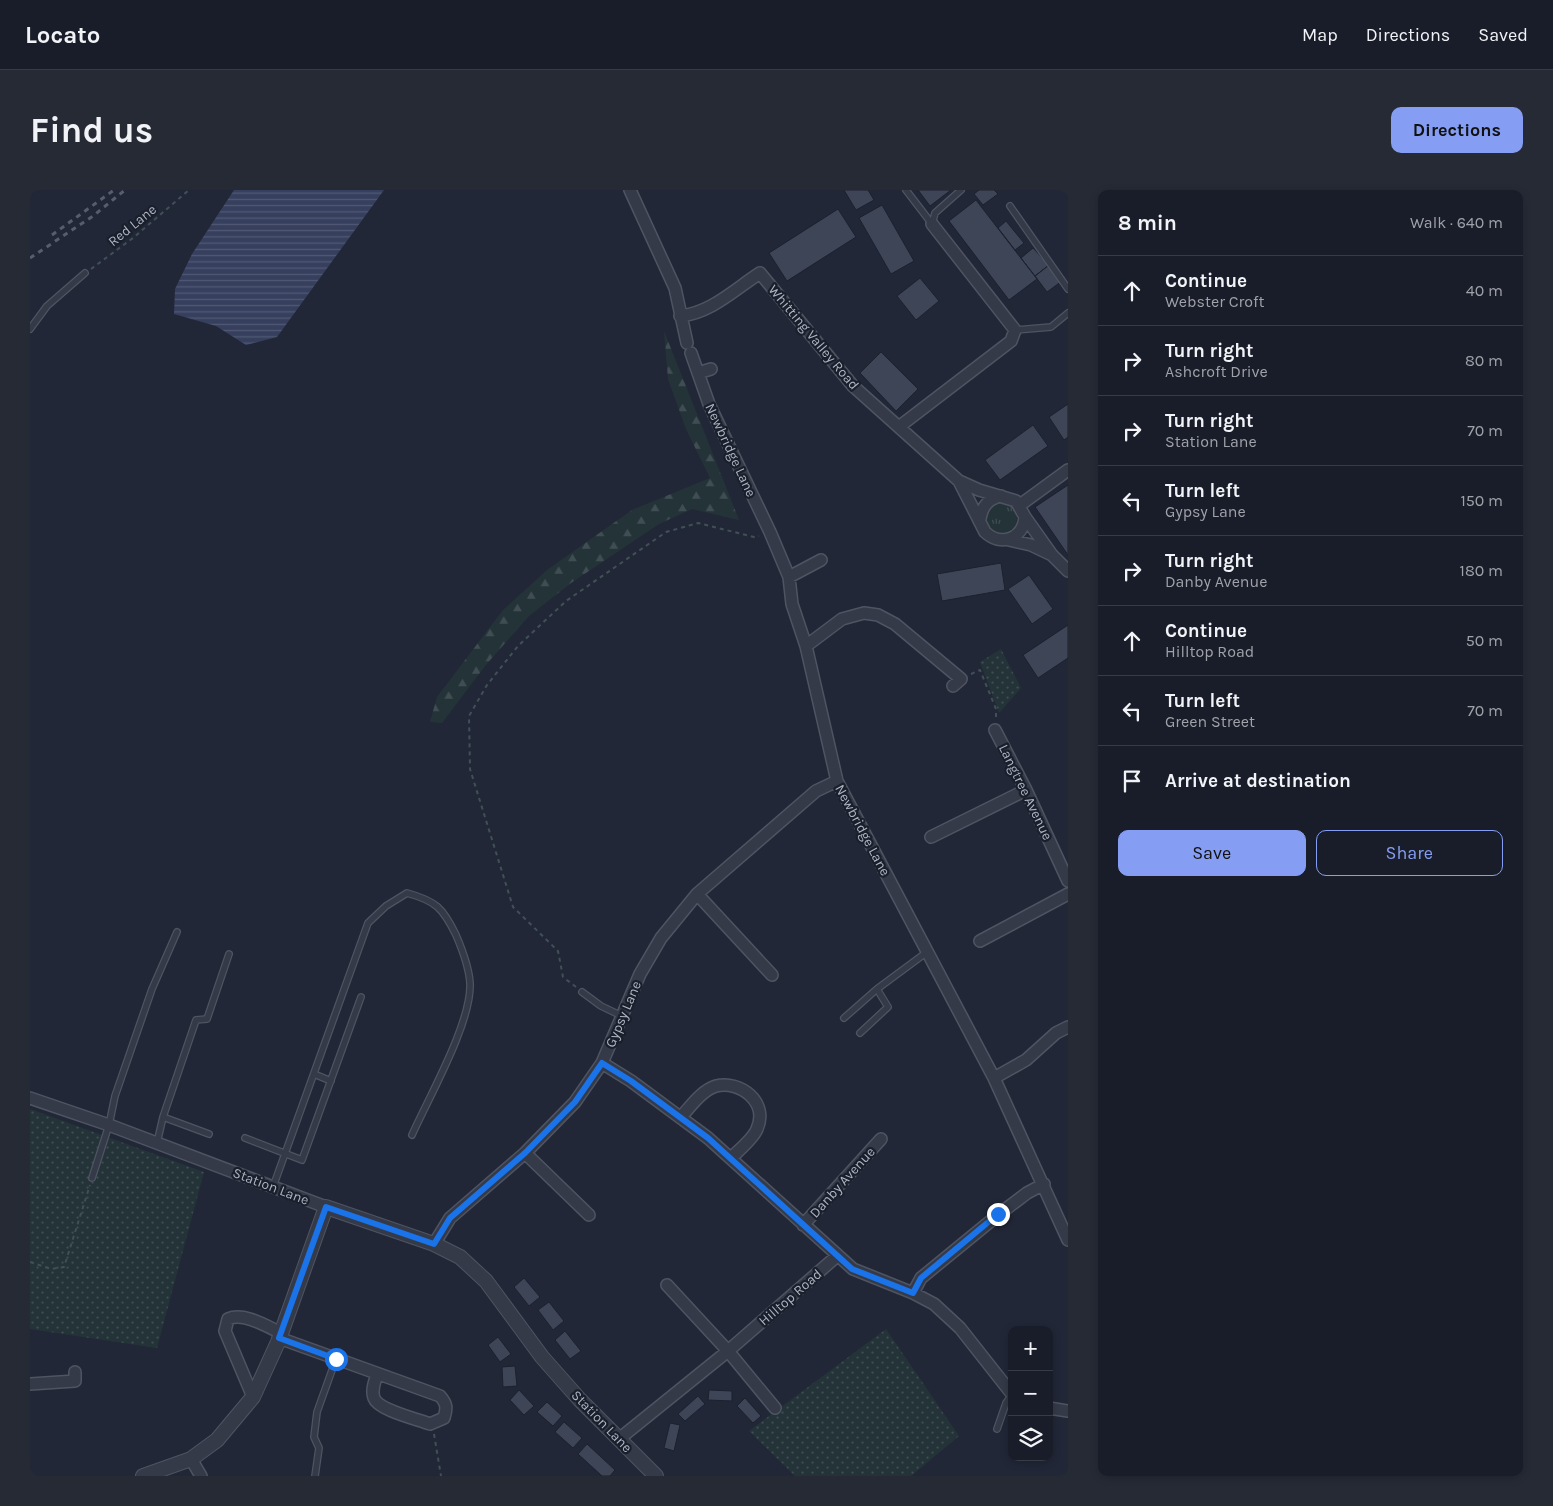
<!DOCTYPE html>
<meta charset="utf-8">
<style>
:root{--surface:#191d29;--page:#262a35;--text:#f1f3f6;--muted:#9fa2a8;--line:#373b46;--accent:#859ef3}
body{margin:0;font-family:Karla,sans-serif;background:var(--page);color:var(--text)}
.controls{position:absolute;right:15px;bottom:15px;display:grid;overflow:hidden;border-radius:10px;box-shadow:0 2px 8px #0003}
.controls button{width:45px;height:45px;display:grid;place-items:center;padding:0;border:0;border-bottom:1px solid var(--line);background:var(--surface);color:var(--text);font:25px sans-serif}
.stop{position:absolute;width:15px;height:15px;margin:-11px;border:4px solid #1a73e8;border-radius:50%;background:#fff}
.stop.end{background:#1a73e8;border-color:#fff;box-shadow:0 1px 5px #0008}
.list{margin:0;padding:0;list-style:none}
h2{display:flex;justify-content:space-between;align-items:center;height:65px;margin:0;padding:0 20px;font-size:21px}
h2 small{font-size:16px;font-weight:400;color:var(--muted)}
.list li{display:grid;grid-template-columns:32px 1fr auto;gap:15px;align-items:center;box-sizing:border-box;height:70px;padding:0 20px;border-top:1px solid var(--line)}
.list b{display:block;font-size:19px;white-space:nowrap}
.list p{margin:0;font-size:16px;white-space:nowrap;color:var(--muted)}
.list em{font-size:16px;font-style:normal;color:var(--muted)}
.actions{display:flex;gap:10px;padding:15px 20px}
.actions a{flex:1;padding:11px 0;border:1px solid var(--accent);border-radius:10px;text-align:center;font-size:18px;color:var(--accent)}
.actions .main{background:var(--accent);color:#111}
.icon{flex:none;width:28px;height:28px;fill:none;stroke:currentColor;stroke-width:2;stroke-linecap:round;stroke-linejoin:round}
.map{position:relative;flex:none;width:1038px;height:1286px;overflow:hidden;border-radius:10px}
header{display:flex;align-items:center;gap:30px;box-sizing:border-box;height:70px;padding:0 25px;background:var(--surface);border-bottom:1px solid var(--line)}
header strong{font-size:24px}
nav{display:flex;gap:28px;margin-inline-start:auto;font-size:18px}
.intro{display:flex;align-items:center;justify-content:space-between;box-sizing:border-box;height:120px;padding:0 30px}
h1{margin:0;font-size:35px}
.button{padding:12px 22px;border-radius:10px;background:var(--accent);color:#111;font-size:18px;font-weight:700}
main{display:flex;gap:30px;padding:0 30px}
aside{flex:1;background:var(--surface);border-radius:10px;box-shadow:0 2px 8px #0003}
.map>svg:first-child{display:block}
.grass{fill:url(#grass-tufts)}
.forest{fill:url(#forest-firs)}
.park{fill:url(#park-dots)}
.water{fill:url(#water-rules)}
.building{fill:#3d4557;stroke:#1c212e}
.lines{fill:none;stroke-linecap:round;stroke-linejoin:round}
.service-casing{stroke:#4f5462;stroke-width:8}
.minor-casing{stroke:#4f5462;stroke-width:14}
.tertiary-casing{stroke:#4f5462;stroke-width:16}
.path{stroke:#415056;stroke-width:2;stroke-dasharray:4 4;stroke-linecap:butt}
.service{stroke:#353a48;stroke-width:5.5}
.minor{stroke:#353a48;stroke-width:11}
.tertiary{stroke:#353a48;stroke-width:14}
.rail{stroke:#575d6f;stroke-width:3;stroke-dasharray:5 5;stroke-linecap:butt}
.route{stroke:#1a73e8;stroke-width:6}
.labels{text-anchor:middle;stroke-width:4.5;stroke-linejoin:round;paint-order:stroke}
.street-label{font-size:14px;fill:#afb4c4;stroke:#1a1f2c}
</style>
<header>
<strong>Locato</strong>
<nav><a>Map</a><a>Directions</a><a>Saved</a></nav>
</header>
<div class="intro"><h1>Find us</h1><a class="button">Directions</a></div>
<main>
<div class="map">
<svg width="1038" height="1286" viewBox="0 0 1038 1286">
<defs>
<pattern id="grass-tufts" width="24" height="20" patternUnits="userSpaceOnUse" patternTransform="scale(1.25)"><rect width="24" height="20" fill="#233338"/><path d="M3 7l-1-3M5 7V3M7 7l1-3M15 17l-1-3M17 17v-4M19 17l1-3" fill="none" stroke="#404e53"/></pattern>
<pattern id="forest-firs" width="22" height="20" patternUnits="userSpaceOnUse" patternTransform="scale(1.25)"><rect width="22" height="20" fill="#233338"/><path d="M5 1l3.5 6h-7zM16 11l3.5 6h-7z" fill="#404e53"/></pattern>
<pattern id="park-dots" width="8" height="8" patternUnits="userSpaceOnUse" patternTransform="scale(1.25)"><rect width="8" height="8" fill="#233338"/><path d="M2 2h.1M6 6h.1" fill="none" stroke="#404e53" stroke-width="1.8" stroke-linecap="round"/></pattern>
<pattern id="water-rules" width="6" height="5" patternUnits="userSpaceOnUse" patternTransform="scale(1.25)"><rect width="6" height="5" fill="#36405e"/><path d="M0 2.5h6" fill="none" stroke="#515973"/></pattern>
</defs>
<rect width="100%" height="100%" fill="#212737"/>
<path class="grass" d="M957 328a15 15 0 1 1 30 0a15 15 0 1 1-30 0Z"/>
<path class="forest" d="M634 141 709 330 662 319 629 334 541 393 499 426 455 476 412 533 400 532 407 507 473 420 517 380 602 320 680 288 656 239 638 189Z"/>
<path class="park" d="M971 459 991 498 969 523 950 472Z
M0 919 174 982 127 1158 0 1139Z
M856 1139 929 1246 881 1286H765L719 1241Z"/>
<path class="water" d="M204 0H354L247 147 216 155 186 136 144 124 145 99 162 64Z"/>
<path class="building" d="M814 0H838L844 10 826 20Z
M888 0H921L900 16Z
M949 0H964L968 4 953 15 944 4Z
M946 10 1007 89 979 110 919 31Z
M852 15 884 71 861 84 829 28Z
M808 19 826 47 757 91 739 63Z
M976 31 994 53 985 60 968 38Z
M1003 58 1019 75 1005 86 991 68Z
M1019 75 1032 91 1017 102 1005 86Z
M890 88 909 111 886 130 867 106Z
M851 162 888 199 866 221 830 183Z
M1038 214V247L1034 250 1019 227Z
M1003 235 1018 256 970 290 955 270Z
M1038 295V365L1005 317Z
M971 373 975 400 912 411 907 384Z
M999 385 1023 419 1002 434 978 399Z
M1038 435V468L1008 488 993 465Z
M494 1088 510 1107 499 1116 484 1097Z
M519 1112 534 1131 523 1140 508 1120Z
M535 1141 551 1161 540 1169 525 1150Z
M468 1147 481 1164 470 1172 458 1155Z
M485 1176 487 1196 473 1197 472 1177Z
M489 1200 504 1216 494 1225 480 1210Z
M679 1200 702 1201V1211L678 1210Z
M668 1206 675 1214 655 1231 648 1224Z
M715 1208 731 1226 723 1233 707 1216Z
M517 1212 532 1226 523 1236 507 1222Z
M534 1232 552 1248 543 1258 525 1242Z
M640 1233 650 1235 644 1261 634 1258Z
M557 1254 585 1280 580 1286H572L548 1264Z"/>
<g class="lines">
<g class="service-casing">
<path id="service" d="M876 0 902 34
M980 16 1038 99
M902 34 905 23 931 0
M0 139 17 116 55 83
M985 140 1021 137 1038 123
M552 802 571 816 592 826
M814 828 847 799
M830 843 858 817 847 799 897 762
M284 884 301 891
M133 927 179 944
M215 948 272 970 331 807
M127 953 133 927 166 830 177 829 199 764
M62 988 79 935 85 906 122 799 147 742
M243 997 338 733 356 716 377 703C406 711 413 718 426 745 432 759 439 778 440 793 442 832 399 907 382 945
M967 1239 976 1213 982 1205
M285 1286 289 1258 284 1247 287 1222 306 1169"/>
</g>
<g class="minor-casing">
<path id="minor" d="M600 0 645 98 657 153
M650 126C681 123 705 99 730 83L823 196 929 291 955 342C971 357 993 349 995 327L986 311 949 300 929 291
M661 163 679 214 740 342 759 387 762 414 776 456 807 591 964 888 1038 1050
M668 183 681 179
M870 236 981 151 985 140 902 34
M990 315 1038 280
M995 327 1022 365 1038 381
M950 329C952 316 958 309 971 306
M979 350 1001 355 1022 365
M759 387 791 370
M776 456 812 429 834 423 848 425 865 434 931 489 923 496
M965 540 996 600 1038 691
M901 647 996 600
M667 704 742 785
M950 751 1038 704
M572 873 601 891 678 948 823 1079 883 1103 904 1114 930 1138 982 1204
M964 888 996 870 1026 843 1038 837
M0 908 79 935 296 1017
M651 927C660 917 672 900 686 896 710 890 739 912 727 939 723 949 709 960 701 968
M495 963 559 1025
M773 1035 851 949
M404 1054 420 1028 495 963 545 912 572 873 610 784 631 748 667 704 786 601 807 591
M637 1095 698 1161 745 1218
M883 1103 891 1088 968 1025 997 1003 1014 994
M249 1148 410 1206C417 1214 417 1218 414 1228L400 1234C387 1229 348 1220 344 1208 341 1200 345 1191 347 1184
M0 1194 45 1191V1182
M223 1207 195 1141 198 1129C214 1122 236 1136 251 1143
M1019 1218 1038 1221
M589 1249 698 1161 807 1066
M161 1269 171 1286"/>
</g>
<g class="tertiary-casing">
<path id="tertiary" d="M113 1286 161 1269 187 1250 223 1207 248 1152 296 1017 404 1054 430 1067 456 1091 512 1167 550 1210 626 1286"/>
</g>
<path class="path" d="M61 79 103 48 159 0
M941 484 950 480 966 519V530
M546 797 533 787 528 761 483 717 440 579 439 526 457 495 488 456 536 411 636 342 668 333 724 347 729 346
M0 1072 21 1079 34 1077 60 995
M404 1244 411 1286"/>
<use href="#service" class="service"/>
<use href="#minor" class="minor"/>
<use href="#tertiary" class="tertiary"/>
<path class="rail" d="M22 45 84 0
M0 68 63 26 95 0"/>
</g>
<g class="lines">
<path class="route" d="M306 1169 249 1148 296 1017 404 1054 420 1028 495 963 545 912 572 873 601 891 678 948 822 1079 883 1103 891 1088 968 1024"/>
</g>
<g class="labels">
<g class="street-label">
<text transform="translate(102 35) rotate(-39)" y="5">Red Lane</text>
<text transform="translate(784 147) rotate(50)" y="5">Whitting Valley Road</text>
<text transform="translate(701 260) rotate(65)" y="5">Newbridge Lane</text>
<text transform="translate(996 602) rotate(64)" y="5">Langtree Avenue</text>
<text transform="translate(833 640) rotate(62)" y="5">Newbridge Lane</text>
<text transform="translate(593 824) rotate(-67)" y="5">Gypsy Lane</text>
<text transform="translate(812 992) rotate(-48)" y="5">Danby Avenue</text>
<text transform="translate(241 996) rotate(21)" y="5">Station Lane</text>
<text transform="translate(760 1107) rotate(-41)" y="5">Hilltop Road</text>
<text transform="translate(572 1231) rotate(46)" y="5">Station Lane</text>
</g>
</g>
</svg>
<div class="controls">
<button>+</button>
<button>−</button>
<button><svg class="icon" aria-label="layers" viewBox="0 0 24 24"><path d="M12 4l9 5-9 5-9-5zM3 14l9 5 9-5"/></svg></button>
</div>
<div class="stop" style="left:306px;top:1169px"></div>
<div class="stop end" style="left:968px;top:1024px"></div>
</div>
<aside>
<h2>8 min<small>Walk · 640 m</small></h2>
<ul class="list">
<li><svg class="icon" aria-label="ahead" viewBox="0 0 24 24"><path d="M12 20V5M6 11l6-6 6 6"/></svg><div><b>Continue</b><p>Webster Croft</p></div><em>40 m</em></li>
<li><svg class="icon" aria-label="right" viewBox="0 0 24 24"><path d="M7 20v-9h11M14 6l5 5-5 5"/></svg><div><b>Turn right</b><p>Ashcroft Drive</p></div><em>80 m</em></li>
<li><svg class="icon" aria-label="right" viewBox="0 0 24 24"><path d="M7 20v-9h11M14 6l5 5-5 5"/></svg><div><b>Turn right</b><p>Station Lane</p></div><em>70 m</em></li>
<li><svg class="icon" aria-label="left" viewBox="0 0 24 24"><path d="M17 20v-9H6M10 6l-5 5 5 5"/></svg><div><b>Turn left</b><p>Gypsy Lane</p></div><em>150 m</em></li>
<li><svg class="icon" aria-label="right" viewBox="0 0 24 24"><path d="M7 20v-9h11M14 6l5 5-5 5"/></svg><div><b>Turn right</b><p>Danby Avenue</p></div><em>180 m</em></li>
<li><svg class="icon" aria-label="ahead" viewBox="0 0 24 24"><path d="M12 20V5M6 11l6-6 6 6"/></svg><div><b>Continue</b><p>Hilltop Road</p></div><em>50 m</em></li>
<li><svg class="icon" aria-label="left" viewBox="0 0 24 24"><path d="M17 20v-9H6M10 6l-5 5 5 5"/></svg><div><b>Turn left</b><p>Green Street</p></div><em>70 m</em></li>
<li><svg class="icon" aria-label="arrive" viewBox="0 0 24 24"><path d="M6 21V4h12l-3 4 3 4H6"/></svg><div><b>Arrive at destination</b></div></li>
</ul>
<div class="actions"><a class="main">Save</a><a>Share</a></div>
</aside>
</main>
